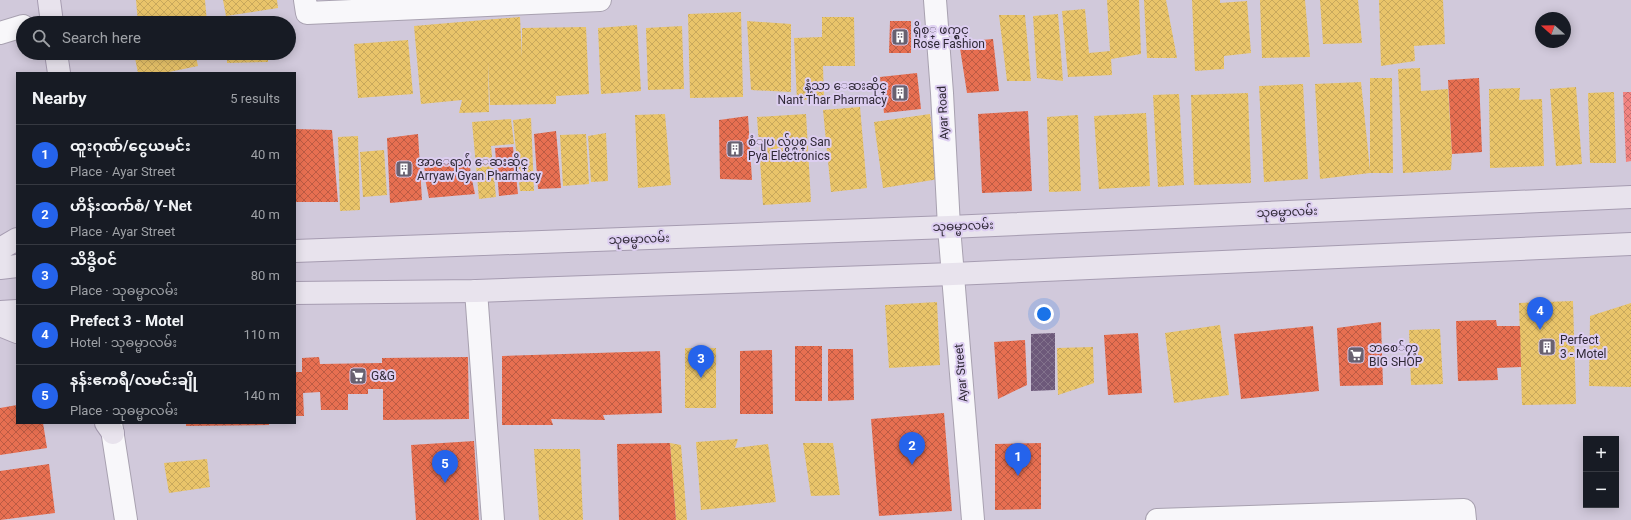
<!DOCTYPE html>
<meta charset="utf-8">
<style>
:root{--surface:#171b24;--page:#242831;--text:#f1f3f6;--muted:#9ea1a6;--line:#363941;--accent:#2563eb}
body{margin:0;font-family:Roboto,"Noto Sans Myanmar",sans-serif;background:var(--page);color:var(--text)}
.controls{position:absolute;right:12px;bottom:12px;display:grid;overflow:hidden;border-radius:0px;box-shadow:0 2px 10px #0003}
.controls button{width:36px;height:36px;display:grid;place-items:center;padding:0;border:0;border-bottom:1px solid var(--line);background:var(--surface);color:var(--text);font:20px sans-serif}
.compass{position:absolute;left:1535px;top:12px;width:36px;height:36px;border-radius:50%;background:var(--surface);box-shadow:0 2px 10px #0003;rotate:290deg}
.you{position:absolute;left:1044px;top:314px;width:14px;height:14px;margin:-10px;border:3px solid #fff;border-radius:50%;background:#1a73e8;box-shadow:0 0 0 6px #1a73e833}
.badge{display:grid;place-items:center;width:26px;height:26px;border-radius:50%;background:var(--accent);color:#fff;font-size:13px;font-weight:700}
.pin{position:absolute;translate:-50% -33px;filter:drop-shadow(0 1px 2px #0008)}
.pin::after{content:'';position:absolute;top:21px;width:14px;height:12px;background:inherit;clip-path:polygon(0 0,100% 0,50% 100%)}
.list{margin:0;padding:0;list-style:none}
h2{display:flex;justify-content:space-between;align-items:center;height:52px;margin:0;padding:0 16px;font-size:17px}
h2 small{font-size:13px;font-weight:400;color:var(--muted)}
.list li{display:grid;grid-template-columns:26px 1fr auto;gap:12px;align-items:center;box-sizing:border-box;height:60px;padding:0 16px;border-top:1px solid var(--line)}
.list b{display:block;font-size:15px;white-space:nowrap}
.list p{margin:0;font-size:13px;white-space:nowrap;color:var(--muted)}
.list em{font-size:13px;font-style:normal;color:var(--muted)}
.icon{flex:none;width:22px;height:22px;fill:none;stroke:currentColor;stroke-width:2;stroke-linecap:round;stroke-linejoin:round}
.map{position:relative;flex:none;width:1631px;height:520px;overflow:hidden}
.search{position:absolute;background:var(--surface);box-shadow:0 2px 10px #0003;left:16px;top:16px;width:280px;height:44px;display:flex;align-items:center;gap:10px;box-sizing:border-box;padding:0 14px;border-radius:22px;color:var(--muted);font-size:15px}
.panel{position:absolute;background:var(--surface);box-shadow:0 2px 10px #0003;left:16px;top:72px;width:280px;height:352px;border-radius:0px}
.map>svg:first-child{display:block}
.homes{fill:url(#homes-cross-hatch)}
.shops{fill:url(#shops-cross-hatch)}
.offices{fill:url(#offices-cross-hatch)}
.health{fill:url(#health-cross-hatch)}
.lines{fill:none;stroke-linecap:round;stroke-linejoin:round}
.minor-casing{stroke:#a8a1b0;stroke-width:24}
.major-casing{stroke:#a69cb1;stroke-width:24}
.minor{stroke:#f8f7fa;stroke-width:22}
.major{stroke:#e8e3ed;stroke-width:22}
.labels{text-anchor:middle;stroke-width:4;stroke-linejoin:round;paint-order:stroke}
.poi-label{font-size:12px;fill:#2f2936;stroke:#ddcef1;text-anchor:start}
.street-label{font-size:12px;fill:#2f2936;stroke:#ddcef1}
</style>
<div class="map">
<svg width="1631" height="520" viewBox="0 0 1631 520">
<defs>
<pattern id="homes-cross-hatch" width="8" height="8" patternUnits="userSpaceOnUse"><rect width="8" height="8" fill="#e9c46a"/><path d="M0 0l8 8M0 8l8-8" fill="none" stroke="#c8a85c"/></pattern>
<pattern id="shops-cross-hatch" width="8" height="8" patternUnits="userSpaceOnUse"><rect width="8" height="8" fill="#e76f51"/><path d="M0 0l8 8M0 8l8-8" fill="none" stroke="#bc5b44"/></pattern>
<pattern id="offices-cross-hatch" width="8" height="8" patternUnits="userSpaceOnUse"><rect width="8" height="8" fill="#6d597a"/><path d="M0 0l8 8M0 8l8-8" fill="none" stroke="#82728c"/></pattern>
<pattern id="health-cross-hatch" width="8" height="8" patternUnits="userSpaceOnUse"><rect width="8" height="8" fill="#f28482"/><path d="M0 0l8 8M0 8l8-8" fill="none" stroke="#c46c6b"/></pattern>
</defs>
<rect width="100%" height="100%" fill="#d1c9db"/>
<path class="homes" d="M136 0H205L207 23H138Z
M223 0H277L278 8 226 16Z
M1107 0H1139L1141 54 1111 59 1112 75 1068 77 1062 11 1085 9 1089 53 1110 51Z
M1144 0H1166L1177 58H1147Z
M1192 0H1220V3L1247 1 1251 53 1224 56V69L1195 71Z
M1260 0H1305L1310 57 1262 58Z
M1320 0H1358L1362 43 1323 44Z
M1379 0H1443L1445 44 1414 46 1415 61 1381 66Z
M741 12 743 97 690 98 688 14Z
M1058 14 1063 81 1037 78 1033 16Z
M999 15H1025L1031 81H1007Z
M520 17 522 57V28L586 27 589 94 556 96V104L490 105 488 62 489 112 459 113 462 100 421 104 414 26Z
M822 17H854L855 66H823L824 99 797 100 794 38 822 37Z
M747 21 791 24V92L751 90Z
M637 25 641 91 601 94 598 28Z
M682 26 684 89 648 90 646 28Z
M408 40 413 94 358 98 354 44Z
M134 53H195L198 66 164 73H138Z
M227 53H268V62L227 63Z
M1420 68 1421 91 1448 89 1452 154 1451 170 1403 173 1398 69Z
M1370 78H1392L1393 173H1370L1320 179 1315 84 1361 82 1370 170Z
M1303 84 1308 179 1264 182 1259 86Z
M1576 87 1582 164 1556 166 1550 89Z
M1520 88 1519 100 1542 99 1544 166 1490 168 1489 89Z
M1614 92 1616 163H1590L1588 93Z
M1248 93 1251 183 1194 185 1191 95Z
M1179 94 1184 185 1158 187 1153 95Z
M860 107 867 188 831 192 823 110Z
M1146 113 1150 186 1099 189 1094 116Z
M665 114 671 185 638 188 635 115Z
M806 114 811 202 763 205 757 117Z
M930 114 939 179 883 188 874 122Z
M1078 115 1081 191 1049 192 1047 117Z
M531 118 534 191H520L513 120Z
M511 119 514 144 491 146 496 197 479 199 472 122Z
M606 133 608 181 591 182 588 136Z
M586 134 589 184 563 186 560 135Z
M358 136 360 210 340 211 338 137Z
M384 150 387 195 363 197 360 152Z
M1573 301 1576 404 1522 405 1519 303Z
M937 302 940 365 889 368 885 305Z
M1631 303V387L1589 386 1590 316Z
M1220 325 1229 395 1174 403 1165 333Z
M1440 329 1443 384 1411 385 1409 330Z
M1093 347 1094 383 1058 395 1057 348Z
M685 348H716V408H685Z
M738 439 735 448 768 444 776 502 701 510 696 442Z
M670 443 681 445 687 520H676Z
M803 443H833L840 495 811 496Z
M534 449H580L583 520H539Z
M207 459 210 487 169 493 164 463Z"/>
<path class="shops" d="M890 21H911V53H889Z
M993 39 999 91 967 93 959 42Z
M917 73 921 109 884 113 880 77Z
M1479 78 1482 152 1452 154 1448 80Z
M1028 111 1032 191 982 193 978 114Z
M748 116 752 180 720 179 719 120Z
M295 129 332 130 338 202H295Z
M556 131 561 188 538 189 534 134Z
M418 134 422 200 390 203 387 138Z
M513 147 518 194 499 196 495 148Z
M469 159 471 175 475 194 429 198 425 178 424 160Z
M1496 320 1497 326H1520L1521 367 1497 368 1498 380 1458 381 1456 321Z
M1381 322 1383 385 1340 386 1337 328Z
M1313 326 1319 391 1241 399 1234 334Z
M1138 333 1142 393 1108 395 1104 335Z
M1025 340 1027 385 998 399 994 342Z
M795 346H822V401H795Z
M828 349H853L854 400 828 401Z
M772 350 773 414H740V351Z
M660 351 662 413 603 415 605 420 551 419 553 425H502V356Z
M319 357 320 364 382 363V358L468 357 469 419 383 420V389H368V394H348V410H321L320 392 303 393 304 416H295V372H302V358Z
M17 405V423H43L47 448 0 455V408Z
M944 413 952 511 879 516 871 419Z
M186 423H269V425L186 426Z
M474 441 479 520H416L411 445Z
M670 443 676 520H619L617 444Z
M1041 443V509L995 510V444Z
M49 464 55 513 0 520V471Z"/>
<path class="offices" d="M1055 333V390L1031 391V334Z"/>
<path class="health" d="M1623 92H1631V161L1626 162Z"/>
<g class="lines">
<g class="minor-casing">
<path id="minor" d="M305 0 307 13 600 0
M935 0 942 93 949 227 973 520
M0 33 23 26
M476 291 493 520
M111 423 126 520
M1157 520 1464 510 1465 520"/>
</g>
<g class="major-casing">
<path id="major" d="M49 0 52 23
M56 53 59 73
M0 249 17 239
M295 251 949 227 1631 197
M0 268 17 266
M295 293 476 291 953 274 1631 244
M0 312 17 311
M0 325 17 332
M106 423 113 433"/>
</g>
<use href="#minor" class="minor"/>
<use href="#major" class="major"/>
</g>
<defs>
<g id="building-square" transform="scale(0.9)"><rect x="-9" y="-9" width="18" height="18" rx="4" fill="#686170" stroke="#ddcef1"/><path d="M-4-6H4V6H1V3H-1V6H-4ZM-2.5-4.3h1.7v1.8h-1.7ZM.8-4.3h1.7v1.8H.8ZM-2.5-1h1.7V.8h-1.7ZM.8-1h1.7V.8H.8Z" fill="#fff"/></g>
<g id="supermarket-square" transform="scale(0.9)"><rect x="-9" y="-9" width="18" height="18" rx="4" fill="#686170" stroke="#ddcef1"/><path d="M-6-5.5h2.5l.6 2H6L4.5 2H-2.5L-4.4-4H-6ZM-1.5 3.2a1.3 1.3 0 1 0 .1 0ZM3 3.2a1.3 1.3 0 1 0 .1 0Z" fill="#fff"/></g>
</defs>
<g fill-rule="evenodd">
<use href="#building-square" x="900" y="37"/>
<use href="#building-square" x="900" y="93"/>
<use href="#building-square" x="735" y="149"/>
<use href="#building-square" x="404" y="169"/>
<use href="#building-square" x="1547" y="347"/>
<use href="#supermarket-square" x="1356" y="355"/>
<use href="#supermarket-square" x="358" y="376"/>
</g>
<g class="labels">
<g class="poi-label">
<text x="913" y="34">ရိုစ့္ ဖက္ရွင္<tspan x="913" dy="14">Rose Fashion</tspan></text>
<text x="887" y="90" text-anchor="end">နံ့သာ ေဆးဆိုင္<tspan x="887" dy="14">Nant Thar Pharmacy</tspan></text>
<text x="748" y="146">စံျပ လ်ွပ္စစ္ San<tspan x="748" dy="14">Pya Electronics</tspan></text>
<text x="417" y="166">အာေရာဂ်ံ ေဆးဆိုင္<tspan x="417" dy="14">Arryaw Gyan Pharmacy</tspan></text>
<text x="1560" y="344">Perfect<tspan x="1560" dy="14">3 - Motel</tspan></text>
<text x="1369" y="352">ဘစေ်၇ှာ့<tspan x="1369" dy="14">BIG SHOP</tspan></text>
<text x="371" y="380">G&amp;G</text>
</g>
<g class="street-label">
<text transform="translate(943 113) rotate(-93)" y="4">Ayar Road</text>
<text transform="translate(1287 212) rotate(-2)" y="4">သုဓမ္မာလမ်း</text>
<text transform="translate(963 226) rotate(-2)" y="4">သုဓမ္မာလမ်း</text>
<text transform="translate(639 239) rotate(-2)" y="4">သုဓမ္မာလမ်း</text>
<text transform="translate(961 373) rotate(-95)" y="4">Ayar Street</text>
</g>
</g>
</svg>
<div class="controls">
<button>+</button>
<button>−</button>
</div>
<svg class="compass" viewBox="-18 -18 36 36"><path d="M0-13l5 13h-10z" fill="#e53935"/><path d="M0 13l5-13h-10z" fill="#9ea1a6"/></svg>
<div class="you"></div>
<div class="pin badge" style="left:1018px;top:476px">1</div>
<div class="pin badge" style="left:912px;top:465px">2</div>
<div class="pin badge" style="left:701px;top:378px">3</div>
<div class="pin badge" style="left:1540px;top:330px">4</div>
<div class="pin badge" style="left:445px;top:483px">5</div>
<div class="search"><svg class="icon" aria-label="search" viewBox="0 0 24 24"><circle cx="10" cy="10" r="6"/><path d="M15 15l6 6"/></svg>Search here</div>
<section class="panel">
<h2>Nearby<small>5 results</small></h2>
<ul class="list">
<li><span class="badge">1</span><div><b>ထူးဂုဏ်/ငွေယမင်း</b><p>Place · Ayar Street</p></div><em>40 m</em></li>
<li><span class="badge">2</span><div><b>ဟိန်းထက်စံ/ Y-Net</b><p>Place · Ayar Street</p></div><em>40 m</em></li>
<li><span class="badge">3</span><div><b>သိဒ္ဓိဝင်</b><p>Place · သုဓမ္မာလမ်း</p></div><em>80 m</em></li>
<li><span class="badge">4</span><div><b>Prefect 3 - Motel</b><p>Hotel · သုဓမ္မာလမ်း</p></div><em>110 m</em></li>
<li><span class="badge">5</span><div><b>နန်းဧကရီ/လမင်းချို</b><p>Place · သုဓမ္မာလမ်း</p></div><em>140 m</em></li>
</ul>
</section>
</div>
